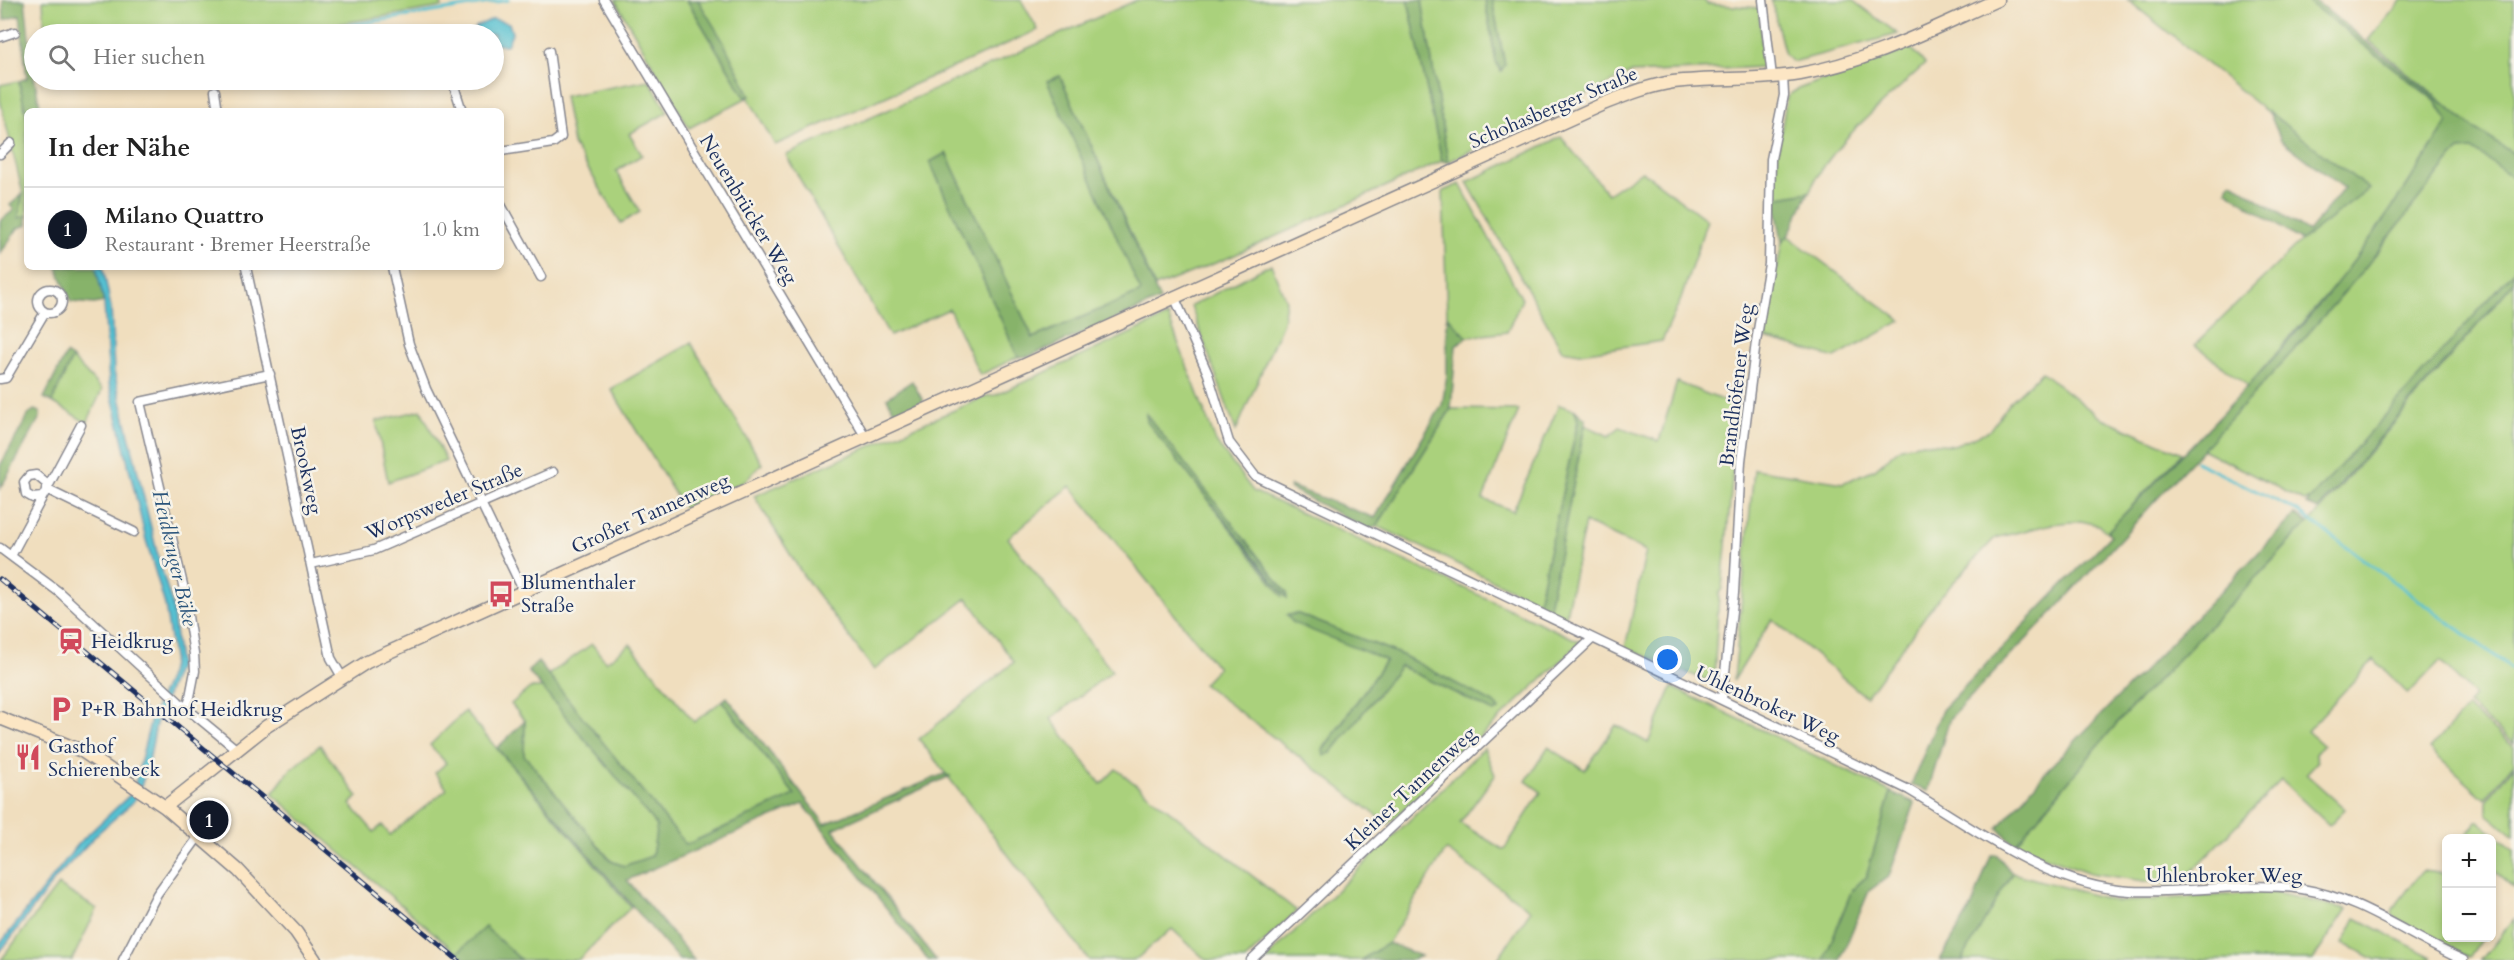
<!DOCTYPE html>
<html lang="de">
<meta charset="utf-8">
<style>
:root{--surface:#fff;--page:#f2f2f2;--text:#222;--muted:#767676;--line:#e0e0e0;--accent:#111827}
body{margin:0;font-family:Cardo,serif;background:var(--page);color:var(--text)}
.controls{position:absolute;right:18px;bottom:18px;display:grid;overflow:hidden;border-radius:9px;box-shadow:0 3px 9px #0003}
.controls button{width:54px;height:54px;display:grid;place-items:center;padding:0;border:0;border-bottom:2px solid var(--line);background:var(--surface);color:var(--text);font:30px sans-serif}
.you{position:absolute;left:1668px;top:660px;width:21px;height:21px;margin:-15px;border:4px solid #fff;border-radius:50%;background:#1a73e8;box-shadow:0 0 0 9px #1a73e833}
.badge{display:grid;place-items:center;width:39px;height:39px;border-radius:50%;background:var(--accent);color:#fff;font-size:20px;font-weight:700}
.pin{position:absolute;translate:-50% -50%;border:3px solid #fff;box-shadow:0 2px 6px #0006}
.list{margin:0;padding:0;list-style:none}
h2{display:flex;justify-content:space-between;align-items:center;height:78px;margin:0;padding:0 24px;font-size:26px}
h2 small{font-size:20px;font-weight:400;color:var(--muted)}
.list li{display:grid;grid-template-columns:39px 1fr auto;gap:18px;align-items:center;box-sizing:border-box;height:84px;padding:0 24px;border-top:2px solid var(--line)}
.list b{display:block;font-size:22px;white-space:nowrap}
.list p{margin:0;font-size:20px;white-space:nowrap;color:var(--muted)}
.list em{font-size:20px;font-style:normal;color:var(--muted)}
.icon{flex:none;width:33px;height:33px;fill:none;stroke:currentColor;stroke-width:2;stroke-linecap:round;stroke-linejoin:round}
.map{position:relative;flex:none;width:2514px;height:960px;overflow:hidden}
.search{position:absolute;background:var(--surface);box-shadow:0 3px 9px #0003;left:24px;top:24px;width:480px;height:66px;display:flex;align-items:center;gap:15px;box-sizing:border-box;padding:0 21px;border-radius:33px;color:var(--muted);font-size:22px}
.panel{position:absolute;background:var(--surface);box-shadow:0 3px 9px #0003;left:24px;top:108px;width:480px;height:162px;border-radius:9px}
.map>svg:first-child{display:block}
.green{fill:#aad17b;stroke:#62806c;stroke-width:1.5;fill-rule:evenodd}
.forest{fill:#87b36b;stroke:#517164;stroke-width:1.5}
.water{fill:#56c1d1;stroke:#387898;stroke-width:1.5}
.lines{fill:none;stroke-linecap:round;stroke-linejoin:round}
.stream{stroke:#56c1d1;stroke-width:3}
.street-casing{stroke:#86868e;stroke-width:11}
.secondary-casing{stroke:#86868e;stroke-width:15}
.street{stroke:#fff;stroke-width:8}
.secondary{stroke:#fce6c4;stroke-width:12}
.rail-casing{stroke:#1b2f5e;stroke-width:5}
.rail{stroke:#f7f3e8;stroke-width:3;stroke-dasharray:9;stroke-linecap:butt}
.labels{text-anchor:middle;stroke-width:5;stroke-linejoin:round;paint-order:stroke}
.street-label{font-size:20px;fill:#1b2f5e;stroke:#f7f3e8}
.poi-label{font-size:20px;fill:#1b2f5e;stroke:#f7f3e8;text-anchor:start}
.water-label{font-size:21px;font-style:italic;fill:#2a547b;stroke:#f7f3e8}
</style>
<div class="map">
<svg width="2514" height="960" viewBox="0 0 2514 960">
<rect width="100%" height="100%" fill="#f7f3e8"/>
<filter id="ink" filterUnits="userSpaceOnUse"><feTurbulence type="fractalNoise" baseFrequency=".0167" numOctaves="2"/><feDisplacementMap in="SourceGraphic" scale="12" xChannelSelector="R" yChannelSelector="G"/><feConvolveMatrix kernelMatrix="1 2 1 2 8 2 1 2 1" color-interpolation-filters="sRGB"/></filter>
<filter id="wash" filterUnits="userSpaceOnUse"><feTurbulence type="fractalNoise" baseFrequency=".008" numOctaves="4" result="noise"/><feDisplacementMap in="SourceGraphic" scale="24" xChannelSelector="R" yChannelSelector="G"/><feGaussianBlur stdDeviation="1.35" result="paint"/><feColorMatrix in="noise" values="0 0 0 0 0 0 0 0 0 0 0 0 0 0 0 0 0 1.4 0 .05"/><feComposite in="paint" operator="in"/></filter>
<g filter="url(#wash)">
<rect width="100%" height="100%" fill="#f0debe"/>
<path class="green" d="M43 0H440L442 7 276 34H45Z
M615 0H687L745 97 750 96 745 84 698 0H1021L1038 30 775 145 748 97 689 128Z
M1137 0H1408L1442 161 1228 258 1155 287 1060 76 1047 81 1142 292 1033 338 946 153 930 162 1018 357 980 375 949 309 890 336 786 155Z
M1422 0H1485L1496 62 1505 65 1492 0H1704L1707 4 1759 8 1763 67 1630 73 1448 162Z
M1771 0H1852L1898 34 1793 62 1785 55Z
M2128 0H2306L2435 101 2448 122 2391 210 2339 281 2248 386 2195 345 2301 241 2369 189 2267 112Z
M2402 0H2514V154L2475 129 2368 40Z
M1911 48 1925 64C1884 103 1833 141 1809 192L1774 198 1777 156 1787 96 1798 89Z
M649 80 668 112 629 134 642 155 616 171 640 212 621 223 573 144 564 96Z
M19 81 27 119V216L18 218 23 193 0 100V85Z
M1561 137 1608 194 1642 171 1707 220 1681 299 1662 341 1580 353 1562 350 1467 182Z
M2472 149 2514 178V271L2311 499 2304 501 2202 449 2293 351 2360 274 2448 162 2460 150Z
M1460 184 1522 299 1507 332 1467 337 1447 316 1443 191Z
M1788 236 1901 321 1835 358 1765 338 1782 241Z
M1271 264 1286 301 1283 322 1236 431 1191 306Z
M2514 282V744L2468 705 2475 696 2440 661 2408 694 2374 659 2307 731 2323 745 2315 754 2318 761 2306 774 2345 809 2329 825 2281 780 2178 886 2090 873 2015 845 2118 722 2317 514Z
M1168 316 1216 442 1253 491 1581 642 1388 824 1203 684 1218 668 1070 486 1008 538 1112 671 1051 719 1101 784 1116 769 1297 911 1245 960H1206L1172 929 1135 960H1089L919 739 1014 662 967 598 874 670 803 575 754 496 987 396 996 395ZM1146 415 1283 597 1148 422ZM1298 614 1402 655 1495 704 1499 710 1494 712 1400 666 1331 753 1323 749 1386 660 1288 615Z
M691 343 762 464 744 482 684 509 611 389Z
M72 358 102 390 87 423 52 402Z
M2042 372 2098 416 2182 453 2107 532 2098 525 2081 521 2052 524 1995 538 1937 600 1866 697 1772 619 1734 680 1754 469 1843 483 1875 469 1901 447 1923 443 1954 445 1989 431 2009 403Z
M1677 382 1739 407 1722 588 1719 594 1714 678 1703 679 1625 648 1646 551 1585 522 1565 620 1548 612 1585 425 1609 436 1620 427 1659 441Z
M1559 405 1575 410 1578 421 1538 602 1377 526 1451 409 1519 410 1483 499 1513 511Z
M421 410 446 461 388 482 376 421Z
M592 644 606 662 630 644 694 722 722 701 795 795 686 845 548 675Z
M1672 687 1891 792 1866 877 1852 890 1824 960H1497L1531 910 1446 850 1388 943 1361 960H1265L1484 748 1495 775 1460 823 1504 850 1541 792 1526 781 1548 747 1585 770 1616 725 1648 743Z
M530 688H542L657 826 652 856 624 866 611 861 524 755 525 721 511 704Z
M2467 708 2514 747V763L2485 799 2429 749Z
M465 711 631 907 578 960H521L485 927 457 953 272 794 290 770 320 745 358 797 350 804 374 832 382 825 390 835 447 789 435 773 446 763 430 745Z
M2514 766V836L2487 814V800Z
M2478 821 2514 850V888L2492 869V838H2463Z
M2422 871 2446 874V938H2483L2470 957 2400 921 2392 914 2393 909Z
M2012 873 2118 902 2272 892 2347 909 2313 960H1962Z
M58 885 97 909 72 960H1Z
M2356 918 2432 957 2431 960H2376L2343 943Z
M2514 919V960H2481Z"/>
<path class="forest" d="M3 0H25L32 67 41 111H27V119L19 81 27 78 20 15 4 20Z
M687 0H698L723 41 750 96 745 97Z
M1408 0H1422L1448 162 1442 161Z
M1485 0H1492L1505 65 1501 71 1496 62Z
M2306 0H2314L2475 129 2514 154V178L2472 149 2460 150 2448 162 2360 274 2293 351 2054 611 1950 718 1928 791 1911 785 1942 710 2111 535 2107 532C2186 450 2269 370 2339 280 2379 230 2414 176 2448 122L2435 100Z
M1060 76 1160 300 1030 356 1018 357 930 162 946 153 1033 338 1141 292 1047 81Z
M2269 112 2369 189 2301 241 2226 190 2231 181 2308 232 2344 188 2281 140Z
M1809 192 1788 236 1782 241 1774 198Z
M23 194 18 218 27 216V225L18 228 0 254V221L14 210 10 205Z
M57 267H96L104 302 94 304 71 302Z
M2514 271V282L2318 510 2306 504Z
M1447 316 1467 337 1456 346 1451 409 1377 526 1369 530 1289 488 1290 486 1375 518 1442 405 1447 375Z
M66 354 72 358 52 402 44 398Z
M912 381 923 401 896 414 887 398Z
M34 410 40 412V417L0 489V466L29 414Z
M1575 410 1586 420 1548 612 1537 607 1578 422Z
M1146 414 1287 593V598L1147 422Z
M2295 515 2308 523 2118 722 2015 845 1998 828 2052 765Z
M1298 614 1402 655 1495 704 1499 710 1494 712 1400 666 1331 753 1324 756 1323 750 1386 660 1293 623 1287 615Z
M538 662 686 845 795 795 722 701 727 697 825 824 944 774 950 776 833 829 936 960H928L803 804 627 880 694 960H679L497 748 525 721 524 755 611 861 624 866 652 856 657 826 528 671Z
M1891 792 1915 803 1889 876 1869 891 1840 960H1824L1852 890 1866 877Z
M1991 855H1997L2012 873 1962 960H1940L1972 906Z
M485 927 521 960H467L457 953Z
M1388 943 1421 956 1412 960H1361Z"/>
<path class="water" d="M493 19 509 23 512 33 507 45 494 44V34H470L477 26Z
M96 267H103L111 308 114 372 159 561 172 604 179 664 156 724 149 762 138 795 132 803 99 832 56 878 0 952V944L80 842 133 792 151 719 170 674 173 658 165 605 146 540 109 383 104 302Z"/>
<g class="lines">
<path class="stream" d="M295 34 508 0
M2196 462 2296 510 2514 670"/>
</g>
</g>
<g filter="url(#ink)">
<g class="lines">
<g class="street-casing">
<path id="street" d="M604 0 865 436
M1763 0 1772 77
M0 37 15 32
M455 89 462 111
M215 91 218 111
M501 151 553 143 561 137 549 51
M0 154 11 143
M501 205 541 277
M246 267 331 658 342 677
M392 267 409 344 426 389 523 590
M38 301a12 12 0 1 1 24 0a12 12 0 1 1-24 0Z
M1174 296 1208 374 1229 442 1255 476 1909 790C1977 830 2048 886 2130 891 2187 894 2245 881 2302 889 2360 898 2410 937 2463 960
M0 379 6 378 45 312
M46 489 134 532
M42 497 33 498 26 494 24 482 29 476 36 475 48 485
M0 548 59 592 179 702 236 749
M11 556 81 425
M311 564 374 550 553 472
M1722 699 1734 593 1741 461 1756 342 1769 264 1771 159 1784 95 1783 76
M188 707 195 671 194 654 183 585 140 402 270 374
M123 960 157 894 199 836
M1251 960 1592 639"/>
</g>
<g class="secondary-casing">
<path id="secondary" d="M0 718 82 751 165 807 238 870 296 932 315 960
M165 807 267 726 367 662 1603 104C1626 95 1648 86 1673 82 1715 77 1758 81 1800 74 1869 62 1934 28 1997 0"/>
</g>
<use href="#street" class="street"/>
<use href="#secondary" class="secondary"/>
<g class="rail-casing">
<path id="rail" d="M0 579 458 960"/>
</g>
<use href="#rail" class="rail"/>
</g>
</g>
<defs>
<g id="bus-bare" transform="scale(2.07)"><path d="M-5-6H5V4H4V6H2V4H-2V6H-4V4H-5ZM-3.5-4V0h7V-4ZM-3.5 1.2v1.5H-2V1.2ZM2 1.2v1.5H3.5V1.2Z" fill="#d1495b" stroke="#f7f3e8" stroke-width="2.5" paint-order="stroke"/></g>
<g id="station-bare" transform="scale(2.07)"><path d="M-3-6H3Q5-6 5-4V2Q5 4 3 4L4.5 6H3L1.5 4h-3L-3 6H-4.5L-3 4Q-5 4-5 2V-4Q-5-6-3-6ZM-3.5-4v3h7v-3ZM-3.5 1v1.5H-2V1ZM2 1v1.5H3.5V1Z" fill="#d1495b" stroke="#f7f3e8" stroke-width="2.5" paint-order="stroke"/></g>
<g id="parking-bare" transform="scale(2.07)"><path d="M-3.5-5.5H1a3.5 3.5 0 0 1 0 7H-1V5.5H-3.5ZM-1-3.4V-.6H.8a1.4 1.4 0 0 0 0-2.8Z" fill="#d1495b" stroke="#f7f3e8" stroke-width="2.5" paint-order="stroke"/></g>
<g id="restaurant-bare" transform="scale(2.07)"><path d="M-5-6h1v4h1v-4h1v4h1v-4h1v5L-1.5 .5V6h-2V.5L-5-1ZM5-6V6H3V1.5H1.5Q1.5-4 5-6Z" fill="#d1495b" stroke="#f7f3e8" stroke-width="2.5" paint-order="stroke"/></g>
</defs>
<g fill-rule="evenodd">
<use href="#bus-bare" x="501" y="594"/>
<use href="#station-bare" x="71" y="641"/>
<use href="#parking-bare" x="61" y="709"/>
<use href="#restaurant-bare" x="28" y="757"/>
</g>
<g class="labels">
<g class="street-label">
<text transform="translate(1553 107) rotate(-23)" y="7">Schohasberger Straße</text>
<text transform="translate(749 209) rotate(59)" y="7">Neuenbrücker Weg</text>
<text transform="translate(1736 385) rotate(-83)" y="7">Brandhöfener Weg</text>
<text transform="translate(307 470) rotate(78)" y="7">Brookweg</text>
<text transform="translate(444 501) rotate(-23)" y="7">Worpsweder Straße</text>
<text transform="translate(650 513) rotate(-24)" y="7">Großer Tannenweg</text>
<text transform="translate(1768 704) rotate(25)" y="7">Uhlenbroker Weg</text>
<text transform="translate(1410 788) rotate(-43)" y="7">Kleiner Tannenweg</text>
<text x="2224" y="882">Uhlenbroker Weg</text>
</g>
<g class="poi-label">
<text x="521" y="589">Blumenthaler<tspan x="521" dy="23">Straße</tspan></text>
<text x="91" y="648">Heidkrug</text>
<text x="81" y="716">P+R Bahnhof Heidkrug</text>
<text x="48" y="753">Gasthof<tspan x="48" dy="23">Schierenbeck</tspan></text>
</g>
<g class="water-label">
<text transform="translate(175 558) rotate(77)" y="7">Heidkruger Bäke</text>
</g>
</g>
</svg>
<div class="controls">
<button>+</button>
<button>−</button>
</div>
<div class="you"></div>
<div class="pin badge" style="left:209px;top:820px">1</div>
<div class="search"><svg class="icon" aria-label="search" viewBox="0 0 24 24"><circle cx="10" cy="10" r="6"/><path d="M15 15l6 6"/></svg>Hier suchen</div>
<section class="panel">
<h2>In der Nähe<small></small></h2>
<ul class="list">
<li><span class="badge">1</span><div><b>Milano Quattro</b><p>Restaurant · Bremer Heerstraße</p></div><em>1.0 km</em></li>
</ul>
</section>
</div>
